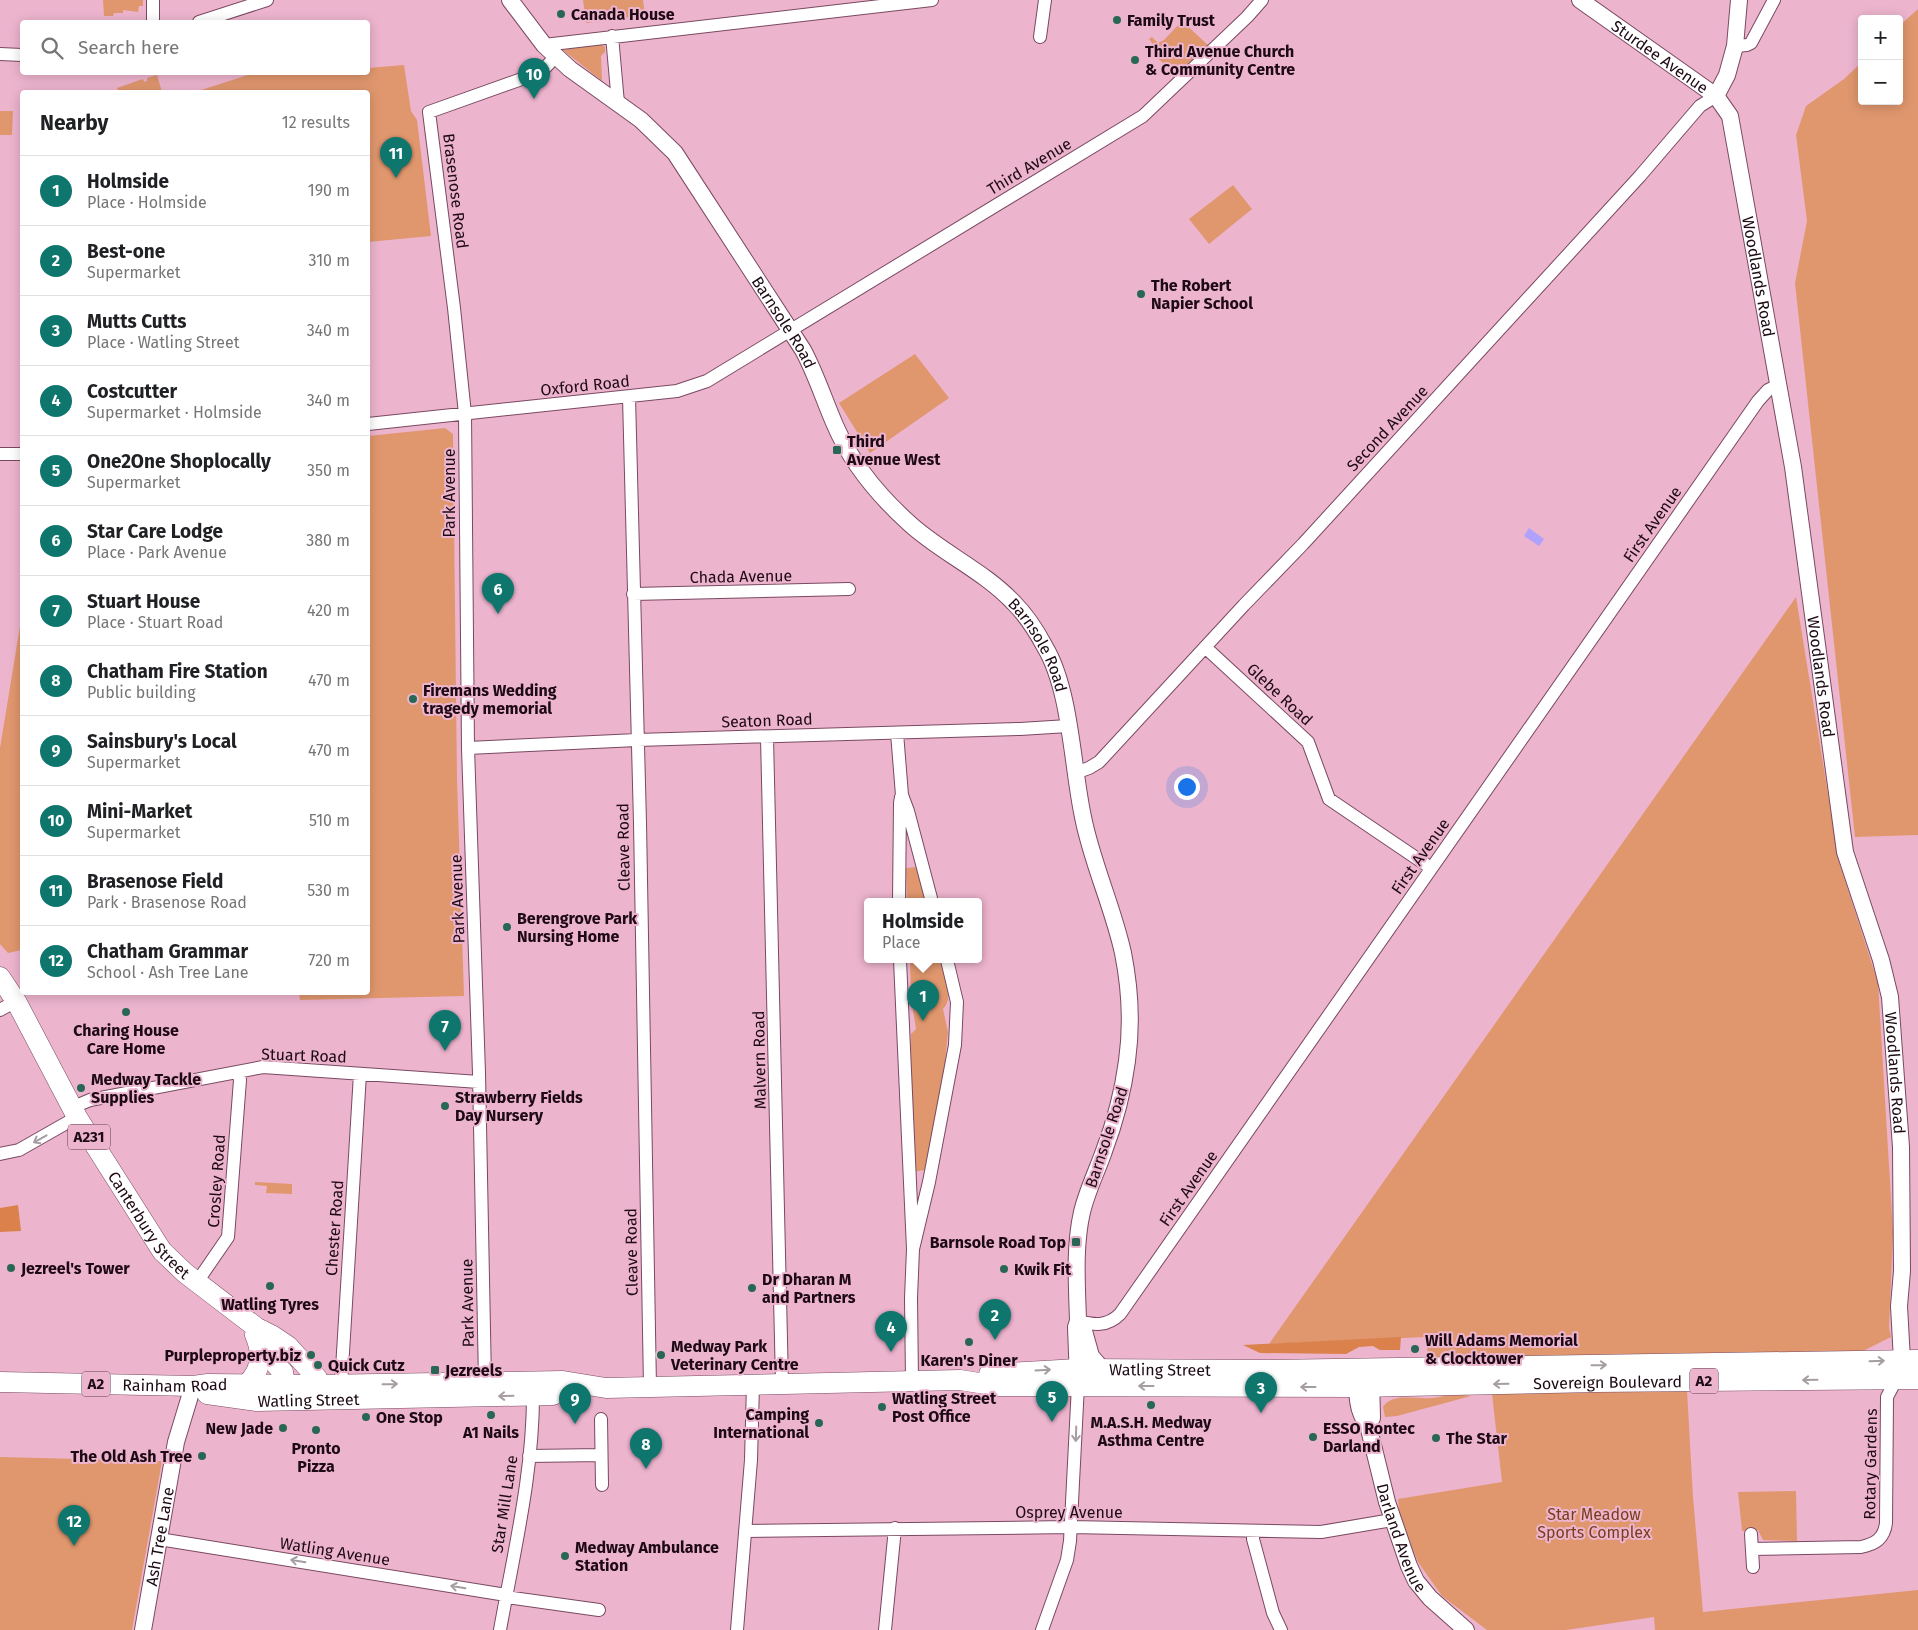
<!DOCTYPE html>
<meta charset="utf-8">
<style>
:root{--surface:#fff;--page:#f6f6f6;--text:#202124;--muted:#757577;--line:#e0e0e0;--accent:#0f766e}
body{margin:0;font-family:"Fira Sans",sans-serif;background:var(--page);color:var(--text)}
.controls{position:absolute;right:15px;top:15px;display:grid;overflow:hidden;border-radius:5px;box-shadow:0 2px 12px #0003}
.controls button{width:45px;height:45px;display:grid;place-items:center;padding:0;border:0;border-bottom:1px solid var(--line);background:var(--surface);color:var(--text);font:25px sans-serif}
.you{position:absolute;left:1186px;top:786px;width:18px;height:18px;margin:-12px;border:4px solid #fff;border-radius:50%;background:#1a73e8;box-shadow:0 0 0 8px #1a73e833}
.badge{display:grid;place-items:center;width:32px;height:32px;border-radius:50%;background:var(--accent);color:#fff;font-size:16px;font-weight:700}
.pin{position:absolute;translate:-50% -41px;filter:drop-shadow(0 1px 2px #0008)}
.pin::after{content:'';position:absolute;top:26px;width:18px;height:15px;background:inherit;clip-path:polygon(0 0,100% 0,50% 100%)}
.popup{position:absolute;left:864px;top:898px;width:118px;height:65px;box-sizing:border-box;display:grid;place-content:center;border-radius:5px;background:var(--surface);filter:drop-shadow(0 1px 4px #0005);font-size:16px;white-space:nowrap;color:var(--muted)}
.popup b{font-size:19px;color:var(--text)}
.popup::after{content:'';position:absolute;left:50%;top:100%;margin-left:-10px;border:10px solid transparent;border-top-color:var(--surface)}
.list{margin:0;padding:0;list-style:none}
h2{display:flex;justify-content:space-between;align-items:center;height:65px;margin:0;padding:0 20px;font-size:21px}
h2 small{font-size:16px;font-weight:400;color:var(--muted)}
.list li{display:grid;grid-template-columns:32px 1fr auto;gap:15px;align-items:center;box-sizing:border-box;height:70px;padding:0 20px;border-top:1px solid var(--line)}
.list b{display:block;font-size:19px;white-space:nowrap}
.list p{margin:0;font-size:16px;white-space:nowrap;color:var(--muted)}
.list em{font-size:16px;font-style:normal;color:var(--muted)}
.icon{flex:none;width:28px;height:28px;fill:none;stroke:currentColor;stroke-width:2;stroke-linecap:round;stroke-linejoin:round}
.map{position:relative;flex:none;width:1918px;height:1630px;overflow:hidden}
.search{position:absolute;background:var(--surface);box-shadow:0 2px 12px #0003;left:20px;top:20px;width:350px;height:55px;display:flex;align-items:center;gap:12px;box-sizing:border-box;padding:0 18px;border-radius:5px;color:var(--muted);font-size:19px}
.panel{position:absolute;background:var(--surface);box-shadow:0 2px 12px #0003;left:20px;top:90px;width:350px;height:905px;border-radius:5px}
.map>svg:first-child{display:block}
.green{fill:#e0976e}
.forest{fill:#da814c}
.water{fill:#afa1fc}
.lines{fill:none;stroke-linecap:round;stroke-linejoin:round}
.minor-casing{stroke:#7a4961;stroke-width:14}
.tertiary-casing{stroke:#7a4961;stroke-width:18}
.primary-casing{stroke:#7a4961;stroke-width:21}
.minor{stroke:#fff;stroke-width:12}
.tertiary{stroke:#fff;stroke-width:16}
.primary{stroke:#fff;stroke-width:20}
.oneway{stroke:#a59da1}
.poi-dot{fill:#286753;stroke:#edb4ce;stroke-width:2}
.labels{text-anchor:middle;stroke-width:4;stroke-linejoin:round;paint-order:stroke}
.shield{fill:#edb4ce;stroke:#5b3d4c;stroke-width:1}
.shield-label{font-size:15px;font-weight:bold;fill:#1d0a14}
.poi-label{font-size:16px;font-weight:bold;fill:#1d0a14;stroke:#edb4ce;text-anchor:start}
.street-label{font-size:16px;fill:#1d0a14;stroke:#edb4ce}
.park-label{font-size:16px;fill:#793e19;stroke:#edb4ce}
</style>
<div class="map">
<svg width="1918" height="1630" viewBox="0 0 1918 1630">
<rect width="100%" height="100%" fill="#edb4ce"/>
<path class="green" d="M103 0H143V6H139L138 12 123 10V13H114L113 16H104Z
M583 0H643L645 15 586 23Z
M1918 9V835L1855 837 1795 283 1807 221 1796 135 1806 106 1844 79 1862 62V101H1899V26Z
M1182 21 1209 46 1175 74 1152 53 1157 50 1149 39 1152 37 1158 43 1164 40Z
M600 43 605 47V52L601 56 602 81 563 50Z
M404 65 411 111 417 120 431 236 368 242V92H195L254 73 368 72V68Z
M157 75 162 92H119L117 88 143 79 144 82 147 81V78Z
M0 111H13L12 135H0Z
M1233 185 1252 209 1209 244 1189 219Z
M915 354 949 398 870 453 839 403Z
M445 428 453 434 457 779 464 996 300 1000 299 993 368 992V436Z
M1796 597 1839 862 1878 983 1893 1232 1889 1328 1891 1337 1859 1353 1428 1358 1426 1337 1269 1344Z
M22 614V950L8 953 0 944V748Z
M917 867 926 902H907L906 868Z
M910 960H941C944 974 955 997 943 1009L948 1032 944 1072 925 1170 911 1172V1034L916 1029 911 998Z
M255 1182 292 1184V1194L266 1193 267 1186 255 1185Z
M1687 1390 1693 1497 1703 1612 1918 1590V1630H1655L1654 1617 1566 1630H1487L1442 1596 1418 1562 1400 1518 1398 1499 1502 1482 1492 1394Z
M1451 1394 1471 1396 1397 1416 1385 1417 1383 1407C1393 1392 1416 1400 1432 1398 1438 1398 1445 1395 1451 1394Z
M0 1457 162 1461 132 1630H0Z
M1796 1491 1797 1541 1763 1540 1758 1530 1742 1531 1738 1492Z"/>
<path class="forest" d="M18 1205 21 1231 0 1232V1208Z
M1401 1337 1400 1350H1380L1373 1346 1359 1347 1346 1354 1260 1353 1243 1345Z"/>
<path class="water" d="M1529 528 1544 539 1539 546 1524 536Z"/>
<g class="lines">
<g class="minor-casing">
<path id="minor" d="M153 22V0
M199 22 267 0
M612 36 618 103
M1040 37 1045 0
M544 45 932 0
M1735 46 1747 45 1751 43 1774 0
M0 54 22 55
M629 397 640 823 650 1387
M368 424 677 391 707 381 1143 116 1247 17 1262 0
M0 454H22
M633 594 849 589
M1205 647 1308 742 1329 799 1431 868
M897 733 902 795 908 811 932 902
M767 737 782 1383
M468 748 637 740 1020 729 1068 726
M1075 773 1089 768 1099 762 1244 605 1303 544 1640 176 1700 106 1716 96
M899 902 900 803 901 797
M900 960 913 1249 929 1182 955 1045 957 1002 947 960
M0 1010 16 1001
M71 1108 90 1100 263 1067 479 1082
M0 1154 19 1150 77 1117
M197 1282 228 1237 240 1080 238 1072
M1078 1321C1094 1325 1107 1327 1120 1314L1758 401 1768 390 1778 385
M912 1380 911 1298 913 1249
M485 1382 479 1073 468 748 465 414 454 308 429 112 533 75 543 70 556 56
M341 1385 360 1074
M601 1419 602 1485
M529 1456 601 1455
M745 1531 1071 1527 1321 1532 1392 1520
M1253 1531V1539L1273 1613 1281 1630
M1751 1534 1753 1567
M159 1539 506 1595
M1752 1549 1861 1547C1875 1544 1884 1539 1886 1523L1887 1397 1896 1380
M506 1597 599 1610
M500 1630C514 1551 534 1470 533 1389
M737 1630 751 1460 753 1384
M885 1630 895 1528
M1042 1630 1067 1560 1070 1541 1078 1385"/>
</g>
<g class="tertiary-casing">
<g id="tertiary">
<path id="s1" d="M510 0 544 45 570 69 641 120 675 153 803 350C816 374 824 400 835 425 851 462 880 497 910 524 942 553 984 571 1014 603 1026 615 1037 632 1045 647 1071 691 1072 766 1083 817 1092 863 1113 907 1123 953 1130 988 1132 1025 1127 1061 1123 1091 1115 1122 1104 1151 1097 1171 1087 1191 1082 1212 1074 1247 1077 1285 1078 1321L1076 1327 1078 1380"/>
<path id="s2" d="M1580 0 1716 96 1730 116 1793 467 1845 852 1881 960 1890 997 1901 1147 1902 1271 1899 1306 1902 1360 1899 1370"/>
<path d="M1716 96 1727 75 1735 46 1739 0"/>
<path d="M1084 1331 1091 1356 1102 1369"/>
<path id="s3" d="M1359 1377C1356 1393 1357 1412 1368 1425L1387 1502 1409 1566 1416 1581 1430 1598 1466 1630"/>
<path d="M1368 1425 1372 1418 1371 1376"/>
<path id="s4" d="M143 1630 176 1442 193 1386"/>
</g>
</g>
<g class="primary-casing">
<g id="primary">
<path id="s5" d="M0 977 16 1001 77 1117 162 1251 185 1273 257 1328 273 1336 288 1346 317 1378 319 1385"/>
<path d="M263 1331V1341L273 1355 277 1366 283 1372 287 1397"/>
<path id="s6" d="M989 1374 1078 1369 1262 1370 1918 1360"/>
<path id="s7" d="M0 1382 193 1386 208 1384 319 1385 563 1381 606 1388 960 1380 998 1386 1357 1387 1596 1382 1918 1379"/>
<path d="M246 1385C262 1371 263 1353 255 1335"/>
<path id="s8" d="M207 1394 257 1401 553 1395"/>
</g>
</g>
<use href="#minor" class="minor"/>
<use href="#tertiary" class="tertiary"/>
<use href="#primary" class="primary"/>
</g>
<defs><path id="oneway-shaft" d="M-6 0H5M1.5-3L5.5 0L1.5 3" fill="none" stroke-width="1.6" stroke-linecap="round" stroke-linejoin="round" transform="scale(1.25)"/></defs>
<g class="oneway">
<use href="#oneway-shaft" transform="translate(40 1139) rotate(151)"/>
<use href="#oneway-shaft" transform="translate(1877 1361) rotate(-2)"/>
<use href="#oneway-shaft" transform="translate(1599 1365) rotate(-1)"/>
<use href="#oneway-shaft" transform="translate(1043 1370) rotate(-3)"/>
<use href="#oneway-shaft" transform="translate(1810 1380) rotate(179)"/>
<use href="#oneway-shaft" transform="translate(390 1384) rotate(-1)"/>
<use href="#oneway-shaft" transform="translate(1501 1384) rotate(179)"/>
<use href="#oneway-shaft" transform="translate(1146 1386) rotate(-180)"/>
<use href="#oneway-shaft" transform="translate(1308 1387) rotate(180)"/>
<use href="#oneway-shaft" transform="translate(506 1396) rotate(178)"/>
<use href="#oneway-shaft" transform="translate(1076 1434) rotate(92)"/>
<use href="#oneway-shaft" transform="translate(298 1561) rotate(-171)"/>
<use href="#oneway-shaft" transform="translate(458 1587) rotate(-171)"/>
</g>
<g class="poi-dot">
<circle cx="561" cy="14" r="5"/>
<circle cx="1117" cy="20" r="5"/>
<circle cx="1135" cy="60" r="5"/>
<circle cx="1141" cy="294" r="5"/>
<rect x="832" y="445" width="10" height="10" rx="2.5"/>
<circle cx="413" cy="699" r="5"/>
<circle cx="507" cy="927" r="5"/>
<circle cx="126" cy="1012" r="5"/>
<circle cx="81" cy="1088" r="5"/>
<circle cx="445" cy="1106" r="5"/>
<rect x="1071" y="1237" width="10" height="10" rx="2.5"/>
<circle cx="11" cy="1268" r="5"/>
<circle cx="1004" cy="1269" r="5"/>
<circle cx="270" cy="1286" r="5"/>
<circle cx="752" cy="1288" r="5"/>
<circle cx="969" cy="1342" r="5"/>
<circle cx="1415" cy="1349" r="5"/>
<circle cx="311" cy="1355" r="5"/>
<circle cx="661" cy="1355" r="5"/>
<circle cx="318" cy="1365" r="5"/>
<rect x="430" y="1365" width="10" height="10" rx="2.5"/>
<circle cx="1151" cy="1405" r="5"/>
<circle cx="882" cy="1407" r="5"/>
<circle cx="491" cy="1415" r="5"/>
<circle cx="366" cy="1417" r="5"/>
<circle cx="819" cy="1423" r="5"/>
<circle cx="283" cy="1428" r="5"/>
<circle cx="316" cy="1430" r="5"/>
<circle cx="1313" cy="1437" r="5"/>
<circle cx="1436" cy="1438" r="5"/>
<circle cx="202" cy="1456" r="5"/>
<circle cx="565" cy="1556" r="5"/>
</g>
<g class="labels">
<g class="shield">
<rect x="68" y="1124.5" width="42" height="25" rx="4"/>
<rect x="1690" y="1368.5" width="28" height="25" rx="4"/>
<rect x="82" y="1371.5" width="28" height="25" rx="4"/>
</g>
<g class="shield-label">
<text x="89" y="1142">A231</text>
<text x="1704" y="1386">A2</text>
<text x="96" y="1389">A2</text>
</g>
<g class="poi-label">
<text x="571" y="20">Canada House</text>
<text x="1127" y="26">Family Trust</text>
<text x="1145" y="57">Third Avenue Church<tspan x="1145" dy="18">&amp; Community Centre</tspan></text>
<text x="1151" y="291">The Robert<tspan x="1151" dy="18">Napier School</tspan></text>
<text x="847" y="447">Third<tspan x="847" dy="18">Avenue West</tspan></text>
<text x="423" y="696">Firemans Wedding<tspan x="423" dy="18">tragedy memorial</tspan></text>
<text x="517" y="924">Berengrove Park<tspan x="517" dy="18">Nursing Home</tspan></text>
<text x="126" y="1036" text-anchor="middle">Charing House<tspan x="126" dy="18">Care Home</tspan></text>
<text x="91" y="1085">Medway Tackle<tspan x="91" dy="18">Supplies</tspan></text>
<text x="455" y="1103">Strawberry Fields<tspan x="455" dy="18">Day Nursery</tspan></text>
<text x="1066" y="1248" text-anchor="end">Barnsole Road Top</text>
<text x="21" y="1274">Jezreel's Tower</text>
<text x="1014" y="1275">Kwik Fit</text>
<text x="762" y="1285">Dr Dharan M<tspan x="762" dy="18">and Partners</tspan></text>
<text x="270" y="1310" text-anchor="middle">Watling Tyres</text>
<text x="1425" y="1346">Will Adams Memorial<tspan x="1425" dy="18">&amp; Clocktower</tspan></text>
<text x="671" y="1352">Medway Park<tspan x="671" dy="18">Veterinary Centre</tspan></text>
<text x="301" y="1361" text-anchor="end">Purpleproperty.biz</text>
<text x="969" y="1366" text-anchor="middle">Karen's Diner</text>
<text x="328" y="1371">Quick Cutz</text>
<text x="445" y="1376">Jezreels</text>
<text x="892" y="1404">Watling Street<tspan x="892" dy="18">Post Office</tspan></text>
<text x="809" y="1420" text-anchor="end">Camping<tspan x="809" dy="18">International</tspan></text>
<text x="376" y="1423">One Stop</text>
<text x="1151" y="1428" text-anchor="middle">M.A.S.H. Medway<tspan x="1151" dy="18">Asthma Centre</tspan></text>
<text x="273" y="1434" text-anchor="end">New Jade</text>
<text x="1323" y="1434">ESSO Rontec<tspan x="1323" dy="18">Darland</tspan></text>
<text x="491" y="1438" text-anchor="middle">A1 Nails</text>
<text x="1446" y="1444">The Star</text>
<text x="316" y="1454" text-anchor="middle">Pronto<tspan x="316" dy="18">Pizza</tspan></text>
<text x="192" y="1462" text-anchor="end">The Old Ash Tree</text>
<text x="575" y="1553">Medway Ambulance<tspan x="575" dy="18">Station</tspan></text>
</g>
<g class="street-label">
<text dy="6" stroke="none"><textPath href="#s2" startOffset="98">Sturdee Avenue</textPath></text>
<text transform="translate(1029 166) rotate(-31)" y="6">Third Avenue</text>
<text transform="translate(456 191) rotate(83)" y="6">Brasenose Road</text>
<text dy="6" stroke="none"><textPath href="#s2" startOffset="354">Woodlands Road</textPath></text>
<text dy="6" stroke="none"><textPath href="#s1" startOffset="428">Barnsole Road</textPath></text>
<text transform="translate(585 385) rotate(-6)" y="6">Oxford Road</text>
<text transform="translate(1387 428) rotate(-47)" y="6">Second Avenue</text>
<text transform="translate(449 493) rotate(-90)" y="6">Park Avenue</text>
<text transform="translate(1652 524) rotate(-55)" y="6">First Avenue</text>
<text transform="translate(741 576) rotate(-1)" y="6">Chada Avenue</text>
<text dy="6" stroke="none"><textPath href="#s1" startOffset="848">Barnsole Road</textPath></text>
<text dy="6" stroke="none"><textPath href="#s2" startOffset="759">Woodlands Road</textPath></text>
<text transform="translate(1280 694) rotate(43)" y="6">Glebe Road</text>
<text transform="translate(767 720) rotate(-2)" y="6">Seaton Road</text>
<text transform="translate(623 847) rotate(-91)" y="6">Cleave Road</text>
<text transform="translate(1420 856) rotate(-55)" y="6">First Avenue</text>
<text transform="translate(457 899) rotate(-92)" y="6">Park Avenue</text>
<text transform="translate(304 1055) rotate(2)" y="6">Stuart Road</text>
<text transform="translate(759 1060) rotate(-91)" y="6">Malvern Road</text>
<text dy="6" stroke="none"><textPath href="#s2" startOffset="1164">Woodlands Road</textPath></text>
<text transform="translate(1106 1137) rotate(-72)" y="6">Barnsole Road</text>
<text transform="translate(216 1181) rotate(-86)" y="6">Crosley Road</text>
<text transform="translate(1188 1188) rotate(-55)" y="6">First Avenue</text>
<text dy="6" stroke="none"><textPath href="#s5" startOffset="290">Canterbury Street</textPath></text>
<text transform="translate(334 1228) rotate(-86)" y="6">Chester Road</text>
<text transform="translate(631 1252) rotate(-91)" y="6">Cleave Road</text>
<text transform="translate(467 1303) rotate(-91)" y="6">Park Avenue</text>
<text dy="6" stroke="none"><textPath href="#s6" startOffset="171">Watling Street</textPath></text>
<text dy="6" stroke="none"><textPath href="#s7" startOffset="1609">Sovereign Boulevard</textPath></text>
<text dy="6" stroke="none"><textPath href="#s7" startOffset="175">Rainham Road</textPath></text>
<text dy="6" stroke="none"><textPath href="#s8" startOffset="102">Watling Street</textPath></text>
<text transform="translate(1870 1464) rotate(-89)" y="6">Rotary Gardens</text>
<text transform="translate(504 1504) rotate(-81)" y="6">Star Mill Lane</text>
<text x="1069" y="1518">Osprey Avenue</text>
<text dy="6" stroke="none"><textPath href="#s3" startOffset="168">Darland Avenue</textPath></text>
<text dy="6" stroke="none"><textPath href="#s4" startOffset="95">Ash Tree Lane</textPath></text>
<text transform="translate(335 1551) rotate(9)" y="6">Watling Avenue</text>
</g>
<g class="park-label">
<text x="1594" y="1520">Star Meadow<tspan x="1594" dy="18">Sports Complex</tspan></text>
</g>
</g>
</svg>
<div class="controls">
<button>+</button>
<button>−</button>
</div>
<div class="you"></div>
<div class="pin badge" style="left:923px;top:1021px">1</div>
<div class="popup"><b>Holmside</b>Place</div>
<div class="pin badge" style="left:995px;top:1340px">2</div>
<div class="pin badge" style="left:1261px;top:1413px">3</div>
<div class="pin badge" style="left:891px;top:1352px">4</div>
<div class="pin badge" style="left:1052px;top:1422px">5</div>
<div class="pin badge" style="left:498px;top:614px">6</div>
<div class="pin badge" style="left:445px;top:1051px">7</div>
<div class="pin badge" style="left:646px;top:1469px">8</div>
<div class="pin badge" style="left:575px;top:1424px">9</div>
<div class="pin badge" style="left:534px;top:99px">10</div>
<div class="pin badge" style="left:396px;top:178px">11</div>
<div class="pin badge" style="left:74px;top:1546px">12</div>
<div class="search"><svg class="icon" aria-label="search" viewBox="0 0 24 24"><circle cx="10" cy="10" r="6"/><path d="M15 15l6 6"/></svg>Search here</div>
<section class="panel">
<h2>Nearby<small>12 results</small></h2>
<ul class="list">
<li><span class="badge">1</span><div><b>Holmside</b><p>Place · Holmside</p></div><em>190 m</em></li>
<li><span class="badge">2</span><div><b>Best-one</b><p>Supermarket</p></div><em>310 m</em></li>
<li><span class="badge">3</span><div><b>Mutts Cutts</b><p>Place · Watling Street</p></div><em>340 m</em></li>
<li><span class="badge">4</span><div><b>Costcutter</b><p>Supermarket · Holmside</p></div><em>340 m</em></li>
<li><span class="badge">5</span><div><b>One2One Shoplocally</b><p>Supermarket</p></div><em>350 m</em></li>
<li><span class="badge">6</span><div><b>Star Care Lodge</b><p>Place · Park Avenue</p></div><em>380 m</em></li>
<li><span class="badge">7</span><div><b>Stuart House</b><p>Place · Stuart Road</p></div><em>420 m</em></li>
<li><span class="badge">8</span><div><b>Chatham Fire Station</b><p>Public building</p></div><em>470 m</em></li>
<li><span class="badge">9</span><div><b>Sainsbury's Local</b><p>Supermarket</p></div><em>470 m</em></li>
<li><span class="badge">10</span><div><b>Mini-Market</b><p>Supermarket</p></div><em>510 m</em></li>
<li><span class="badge">11</span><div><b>Brasenose Field</b><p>Park · Brasenose Road</p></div><em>530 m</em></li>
<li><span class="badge">12</span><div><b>Chatham Grammar</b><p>School · Ash Tree Lane</p></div><em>720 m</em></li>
</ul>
</section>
</div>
